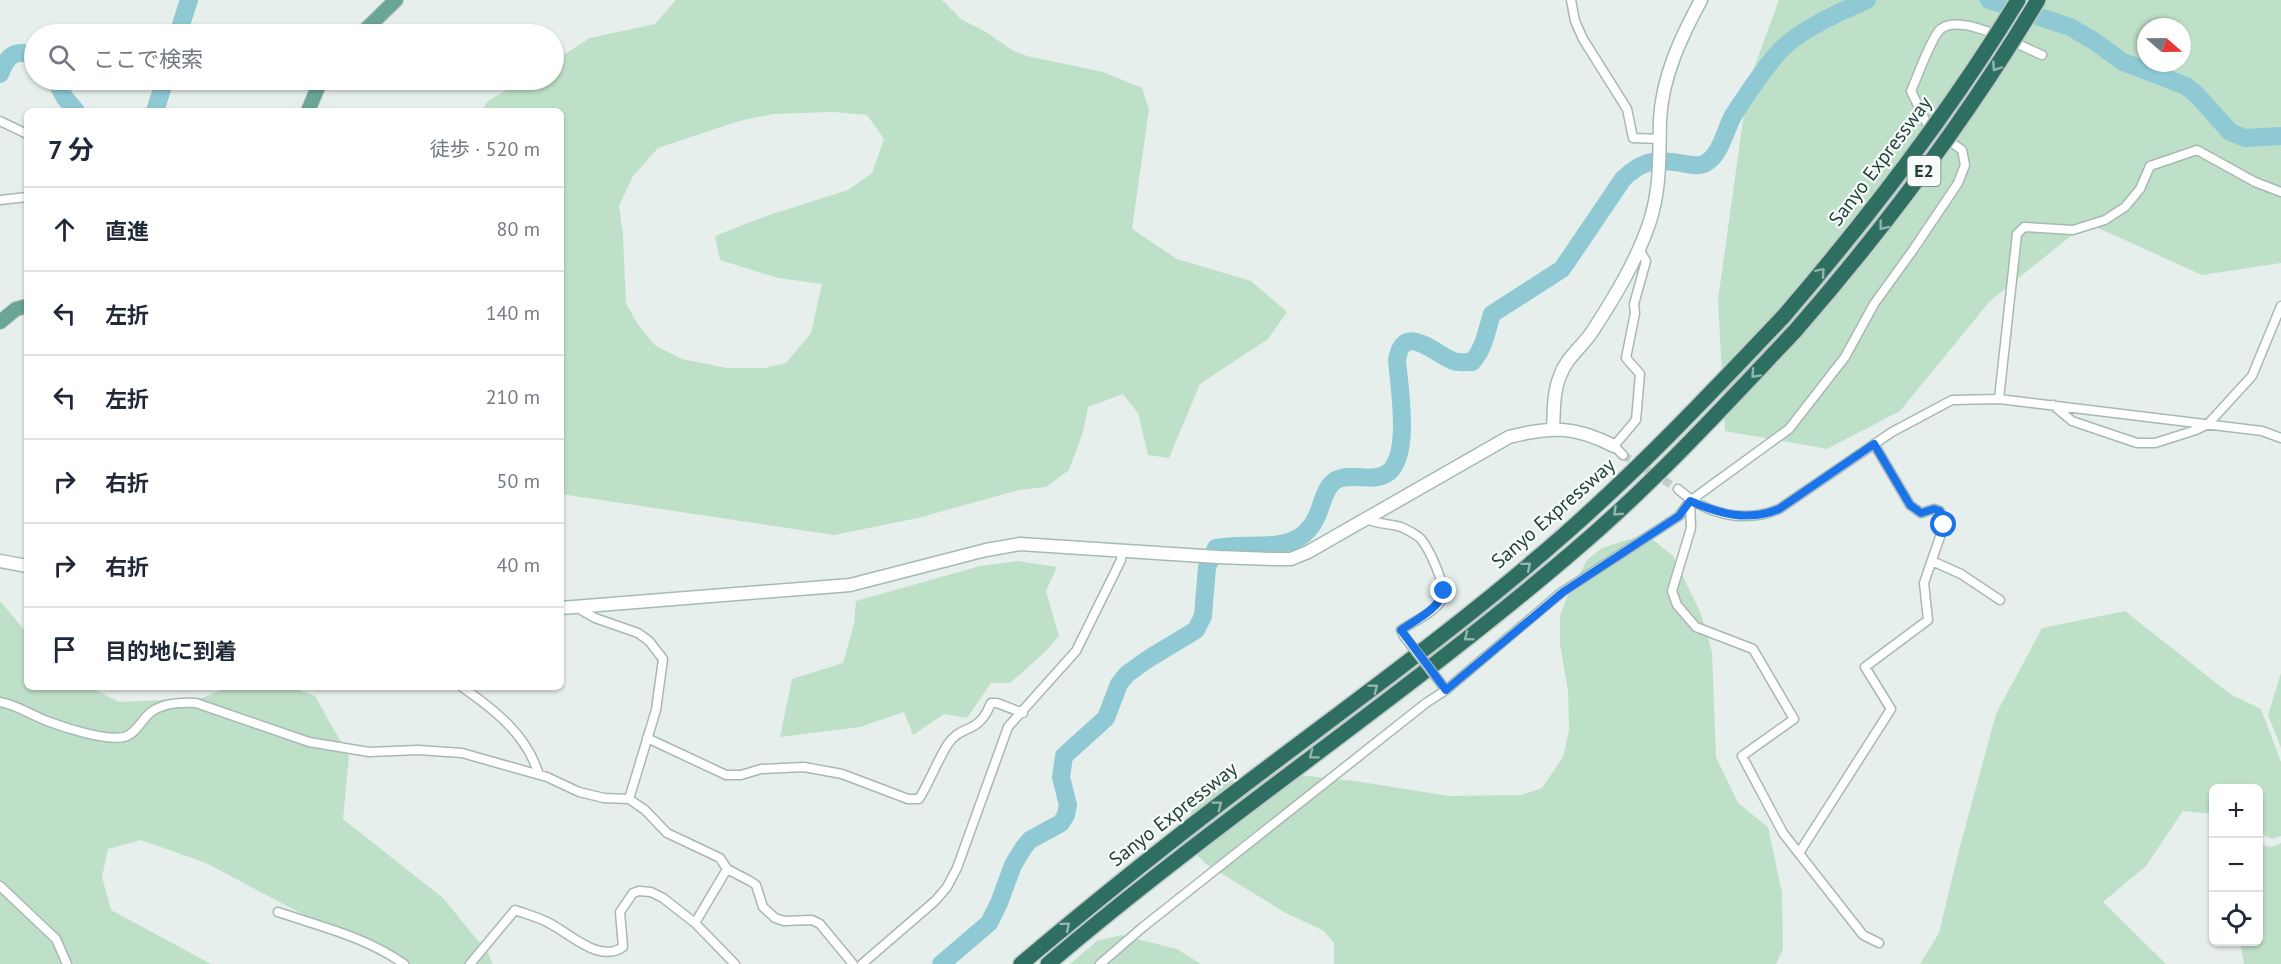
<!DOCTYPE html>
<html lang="ja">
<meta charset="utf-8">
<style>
:root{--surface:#fff;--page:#f6f6f7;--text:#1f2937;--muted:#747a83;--line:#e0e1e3}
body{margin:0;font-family:"PT Sans","Noto Sans JP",sans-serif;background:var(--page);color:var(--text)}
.controls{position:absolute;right:18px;bottom:18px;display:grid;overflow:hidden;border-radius:9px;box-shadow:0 2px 4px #0004}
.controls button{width:54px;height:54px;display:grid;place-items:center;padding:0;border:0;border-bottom:2px solid var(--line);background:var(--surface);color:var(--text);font:30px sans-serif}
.compass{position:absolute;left:2137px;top:18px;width:54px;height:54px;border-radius:50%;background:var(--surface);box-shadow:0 2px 4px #0004;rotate:110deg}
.stop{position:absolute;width:18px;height:18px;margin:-14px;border:4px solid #1a73e8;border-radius:50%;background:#fff}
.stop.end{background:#1a73e8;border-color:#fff;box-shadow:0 2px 6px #0008}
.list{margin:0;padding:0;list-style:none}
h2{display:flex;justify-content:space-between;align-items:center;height:78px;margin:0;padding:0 24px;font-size:26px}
h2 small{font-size:20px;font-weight:400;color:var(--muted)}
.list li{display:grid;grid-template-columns:39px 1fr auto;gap:18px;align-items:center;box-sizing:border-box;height:84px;padding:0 24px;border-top:2px solid var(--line)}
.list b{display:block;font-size:22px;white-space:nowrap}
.list em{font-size:20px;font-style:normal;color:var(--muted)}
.icon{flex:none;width:33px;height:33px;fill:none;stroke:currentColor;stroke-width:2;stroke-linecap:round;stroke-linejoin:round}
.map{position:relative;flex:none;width:2281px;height:964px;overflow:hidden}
.search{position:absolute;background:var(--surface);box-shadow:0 2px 4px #0004;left:24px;top:24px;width:540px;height:66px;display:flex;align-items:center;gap:15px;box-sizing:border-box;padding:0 21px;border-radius:33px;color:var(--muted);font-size:22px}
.panel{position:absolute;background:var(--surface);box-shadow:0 2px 4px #0004;left:24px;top:108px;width:540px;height:582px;border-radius:9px}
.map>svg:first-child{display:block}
.green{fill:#bfe0c8;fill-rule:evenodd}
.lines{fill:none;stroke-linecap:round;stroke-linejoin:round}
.river{stroke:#8ec9d4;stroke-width:18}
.street-tunnel{stroke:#bfccc8;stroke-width:8;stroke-dasharray:8 4;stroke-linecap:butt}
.street-casing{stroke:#a8b8b2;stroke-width:11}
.secondary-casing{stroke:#a4bbb3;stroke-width:15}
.primary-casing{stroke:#c2cac8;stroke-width:16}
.highway-casing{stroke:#c2cac8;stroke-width:18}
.street{stroke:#fff;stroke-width:8}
.secondary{stroke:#fff;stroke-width:12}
.primary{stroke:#6aa596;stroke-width:14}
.highway{stroke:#2f6f62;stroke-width:15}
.street-bridge-casing{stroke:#a8b8b2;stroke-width:11;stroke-linecap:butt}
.highway-bridge-casing{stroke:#c2cac8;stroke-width:18;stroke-linecap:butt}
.street-bridge{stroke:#fff;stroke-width:8}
.highway-bridge{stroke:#2f6f62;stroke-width:15}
.oneway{stroke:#93b5ae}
.route{stroke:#1a73e8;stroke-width:8}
.labels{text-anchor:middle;stroke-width:4.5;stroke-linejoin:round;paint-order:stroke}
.shield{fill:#f7fbf9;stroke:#637a73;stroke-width:1.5}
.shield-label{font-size:18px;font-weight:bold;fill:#24423a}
.street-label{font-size:20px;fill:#24423a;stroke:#f7fbf9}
</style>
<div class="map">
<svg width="2281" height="964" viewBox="0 0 2281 964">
<rect width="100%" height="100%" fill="#e6efeb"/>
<path class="green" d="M676 0H942L961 19 986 32 1012 50 1027 56 1103 72 1142 88 1149 110 1132 229 1177 259 1251 281 1287 312 1268 339 1200 384 1169 458 1148 455 1138 413 1123 394 1088 407 1083 432 1069 470 1046 487 1019 490 918 518 834 535 561 494V111H481L488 101 523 80H554V61L590 38 655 24ZM834 112 867 115 884 139 872 173 848 190 766 216 715 236 720 260 778 278 822 284 811 333 786 363 765 368H727L682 359 656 346 638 325 626 303 623 235 619 206 633 176 658 148 739 121 773 114Z
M1779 0H2281V263L2202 275 2087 223 1990 301 1900 411 1827 449 1725 431 1718 300 1748 84ZM2146 27H2182V63H2146Z
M1646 534 1673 556 1701 614 1712 652 1716 757 1738 803 1768 827 1782 893 1783 949 1776 964H1334V943L1324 931 1284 912 1206 864 1187 845 1188 822 1193 807 1216 785 1259 771 1355 781 1449 796 1522 795 1542 788 1563 757 1569 730 1568 691 1560 644V616L1567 597 1587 560 1602 548Z
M1018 561 1057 567 1046 591 1059 636 1044 653 1010 683H991L967 718 944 714 913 735 904 712 860 727 780 737 792 679 843 663 854 624 856 601 980 566Z
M0 601 27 633V687H90L119 702 202 698 228 687H290L315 696 349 756 343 819 443 898 488 953 493 964H397L206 863 141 840 108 849 102 877 111 910 211 964H0Z
M2125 611 2230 694 2261 709 2281 762V836L2272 839 2259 833 2258 788H2214L2213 814 2183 811 2146 866 2103 902 2166 964H1920L1939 933 1959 850 1996 714 2042 628Z
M2281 673V748L2268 715Z
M2281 843V964H2244L2240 942H2258L2259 844 2271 847Z
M1121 935 1177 949 1201 964H1070L1097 941Z"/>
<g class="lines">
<path class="river" d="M1989 0 2070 27 2094 41 2123 62 2186 86 2197 95 2230 132 2245 138 2281 136
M178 34 189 0
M0 74C7 56 14 49 34 55
M55 80 65 98 76 111
M155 111 165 80
M941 964 989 923 999 903 1013 865 1024 847 1030 840 1061 823 1066 815 1068 805 1061 777 1064 756 1106 718 1119 684 1127 674 1148 659 1196 630 1203 616 1207 567 1216 548C1252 540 1298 559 1317 516 1322 505 1325 486 1336 480 1352 472 1371 483 1386 474 1412 459 1399 386 1397 360 1403 321 1435 354 1453 361 1459 363 1466 362 1472 362 1485 347 1486 332 1492 314L1562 269 1623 179C1644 158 1658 159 1686 164 1691 165 1698 166 1704 164 1721 156 1725 129 1734 114 1747 94 1762 72 1777 54 1796 31 1840 12 1867 0"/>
<path class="street-tunnel" d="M1623 455 1678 489"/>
<g class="street-casing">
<path id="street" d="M1571 0 1575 21 1583 39 1627 109 1633 138 1661 139
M0 121 27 134
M0 200 27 197
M1999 399 2017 234 2024 227 2073 230 2105 220 2125 207 2140 189 2150 166 2197 150 2255 182 2281 192
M2053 405 2072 421 2137 443H2155L2196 430 2208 424 2252 376 2281 306
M1623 455 1614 446 1636 420 1640 374 1626 358 1635 313 1634 304 1646 261 1639 249
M1678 489C1705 514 1744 524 1779 509L1892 432 1952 400 1999 399 2262 431 2281 438
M1690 501 1691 528 1672 591 1677 605 1696 627 1753 649 1794 719 1742 756 1783 833 1863 935 1879 943
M1365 518C1377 525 1389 523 1401 527 1406 529 1417 535 1421 539 1429 549 1448 588 1442 599 1434 613 1414 621 1401 630L1404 636
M1932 561 1961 574 2000 600
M576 607 595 618 638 633 649 641 663 659 656 710 629 799
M462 687C495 710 527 735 539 775
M0 702C16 705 32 715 47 721 65 728 106 741 124 737 136 734 142 719 151 712 163 703 181 702 196 703L309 742 369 752 418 750 462 753 547 777 579 792 604 798 629 799 645 810 667 833 720 858 727 869 750 881 756 885 763 907 775 918 784 921 812 920 820 924 853 964
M647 738 726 775H741L761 769 804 767 842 774 908 799H919C930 781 937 761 948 744 962 723 978 736 991 703H997L1023 713
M1799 853 1891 709 1865 667 1928 620 1924 583 1944 525 1940 511 1934 509 1921 513 1910 505 1874 444
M0 886 56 939 67 964
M278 912C322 927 366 937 404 964
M695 923 727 869
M470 964 515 910C526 914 537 917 547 922 569 932 598 964 623 947L620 912 633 893 639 891 651 892 663 898 695 923 735 964
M862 964 935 901 947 887 957 868 1008 727 1076 651 1121 560 1122 550
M1100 964 1143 927 1426 703 1446 690 1562 592 1679 516 1690 501 1789 429 1845 357 1874 304 1913 250 1958 183 1965 165 1962 150 1928 126 1911 91C1918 75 1929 44 1938 32 1955 9 2020 46 2042 55"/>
</g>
<g class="secondary-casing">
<path id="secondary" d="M1553 430C1554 412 1553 393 1560 376 1566 358 1581 348 1592 332 1614 298 1636 262 1649 224 1661 189 1659 156 1660 120 1662 77 1681 37 1701 0
M0 561 27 566
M561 608 850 585 986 550 1020 544 1218 557 1275 559H1291L1308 552 1509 437C1551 426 1575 426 1614 446"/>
</g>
<g class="primary-casing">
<path id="primary" d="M361 34 396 0
M308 111 321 80
M0 322 16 309 27 306"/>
</g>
<g class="highway-casing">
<path id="highway" d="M1021 964C1084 911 1148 859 1213 809 1331 718 1454 632 1566 533 1642 466 1713 391 1783 317
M1048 964C1218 819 1405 696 1575 550 1654 483 1724 406 1795 331"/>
</g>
<use href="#street" class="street"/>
<use href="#secondary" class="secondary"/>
<use href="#primary" class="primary"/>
<use href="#highway" class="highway"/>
<g class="street-bridge-casing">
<path id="street-bridge" d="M1404 636 1443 686"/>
</g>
<g class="highway-bridge-casing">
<path id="highway-bridge" d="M1783 317C1869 217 1949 113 2018 0
M1795 331C1885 228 1967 118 2038 0"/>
</g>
<use href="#street-bridge" class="street-bridge"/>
<use href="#highway-bridge" class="highway-bridge"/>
</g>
<defs><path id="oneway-chevron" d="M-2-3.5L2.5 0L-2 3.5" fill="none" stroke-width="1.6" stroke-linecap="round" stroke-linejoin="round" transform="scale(1.5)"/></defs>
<g class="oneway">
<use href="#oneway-chevron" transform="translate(1996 67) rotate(124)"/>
<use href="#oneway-chevron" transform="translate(1883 226) rotate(128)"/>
<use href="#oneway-chevron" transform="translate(1821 272) rotate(-49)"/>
<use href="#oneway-chevron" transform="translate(1755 374) rotate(133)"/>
<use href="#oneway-chevron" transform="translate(1617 512) rotate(137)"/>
<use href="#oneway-chevron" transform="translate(1527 566) rotate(-40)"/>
<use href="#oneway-chevron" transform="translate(1468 637) rotate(142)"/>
<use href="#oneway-chevron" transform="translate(1374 688) rotate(-37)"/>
<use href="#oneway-chevron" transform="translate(1313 755) rotate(143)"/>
<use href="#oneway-chevron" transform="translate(1218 805) rotate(-37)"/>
<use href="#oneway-chevron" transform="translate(1066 926) rotate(-40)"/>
</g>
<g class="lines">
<path class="route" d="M1444 591C1438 610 1417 619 1401 630L1446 690 1563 592 1679 516 1690 501C1720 514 1747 522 1779 509L1874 444 1910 505 1921 513 1934 509 1940 511 1944 525"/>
</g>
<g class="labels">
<rect class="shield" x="1907.5" y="156" width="33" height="30" rx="4.5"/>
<g class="shield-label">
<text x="1924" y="177">E2</text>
</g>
<g class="street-label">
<text transform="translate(1880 161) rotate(-53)" y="7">Sanyo Expressway</text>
<text transform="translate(1553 513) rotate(-41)" y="7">Sanyo Expressway</text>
<text transform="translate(1173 814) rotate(-38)" y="7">Sanyo Expressway</text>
</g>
</g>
</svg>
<div class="controls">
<button>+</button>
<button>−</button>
<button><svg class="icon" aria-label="locate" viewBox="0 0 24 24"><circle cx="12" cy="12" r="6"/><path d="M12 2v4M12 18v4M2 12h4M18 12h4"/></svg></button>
</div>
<svg class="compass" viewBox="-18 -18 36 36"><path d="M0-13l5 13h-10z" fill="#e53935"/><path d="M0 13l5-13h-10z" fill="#747a83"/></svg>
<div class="stop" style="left:1944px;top:525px"></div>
<div class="stop end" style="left:1444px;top:591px"></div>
<div class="search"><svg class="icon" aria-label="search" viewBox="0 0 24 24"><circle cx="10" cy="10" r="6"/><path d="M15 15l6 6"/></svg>ここで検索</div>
<section class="panel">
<h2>7 分<small>徒歩 · 520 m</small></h2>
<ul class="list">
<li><svg class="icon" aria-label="ahead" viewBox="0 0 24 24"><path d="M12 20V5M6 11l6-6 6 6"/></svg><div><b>直進</b></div><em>80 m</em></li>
<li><svg class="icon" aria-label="left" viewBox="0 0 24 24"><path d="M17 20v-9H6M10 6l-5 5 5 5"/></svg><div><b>左折</b></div><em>140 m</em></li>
<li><svg class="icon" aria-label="left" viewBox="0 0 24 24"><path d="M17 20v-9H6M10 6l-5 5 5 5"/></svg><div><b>左折</b></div><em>210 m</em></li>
<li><svg class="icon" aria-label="right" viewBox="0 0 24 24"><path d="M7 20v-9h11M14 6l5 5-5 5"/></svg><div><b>右折</b></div><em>50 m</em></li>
<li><svg class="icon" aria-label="right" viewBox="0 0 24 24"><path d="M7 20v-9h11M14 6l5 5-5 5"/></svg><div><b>右折</b></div><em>40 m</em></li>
<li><svg class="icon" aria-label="arrive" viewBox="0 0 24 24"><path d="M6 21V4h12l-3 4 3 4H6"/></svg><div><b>目的地に到着</b></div></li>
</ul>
</section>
</div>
